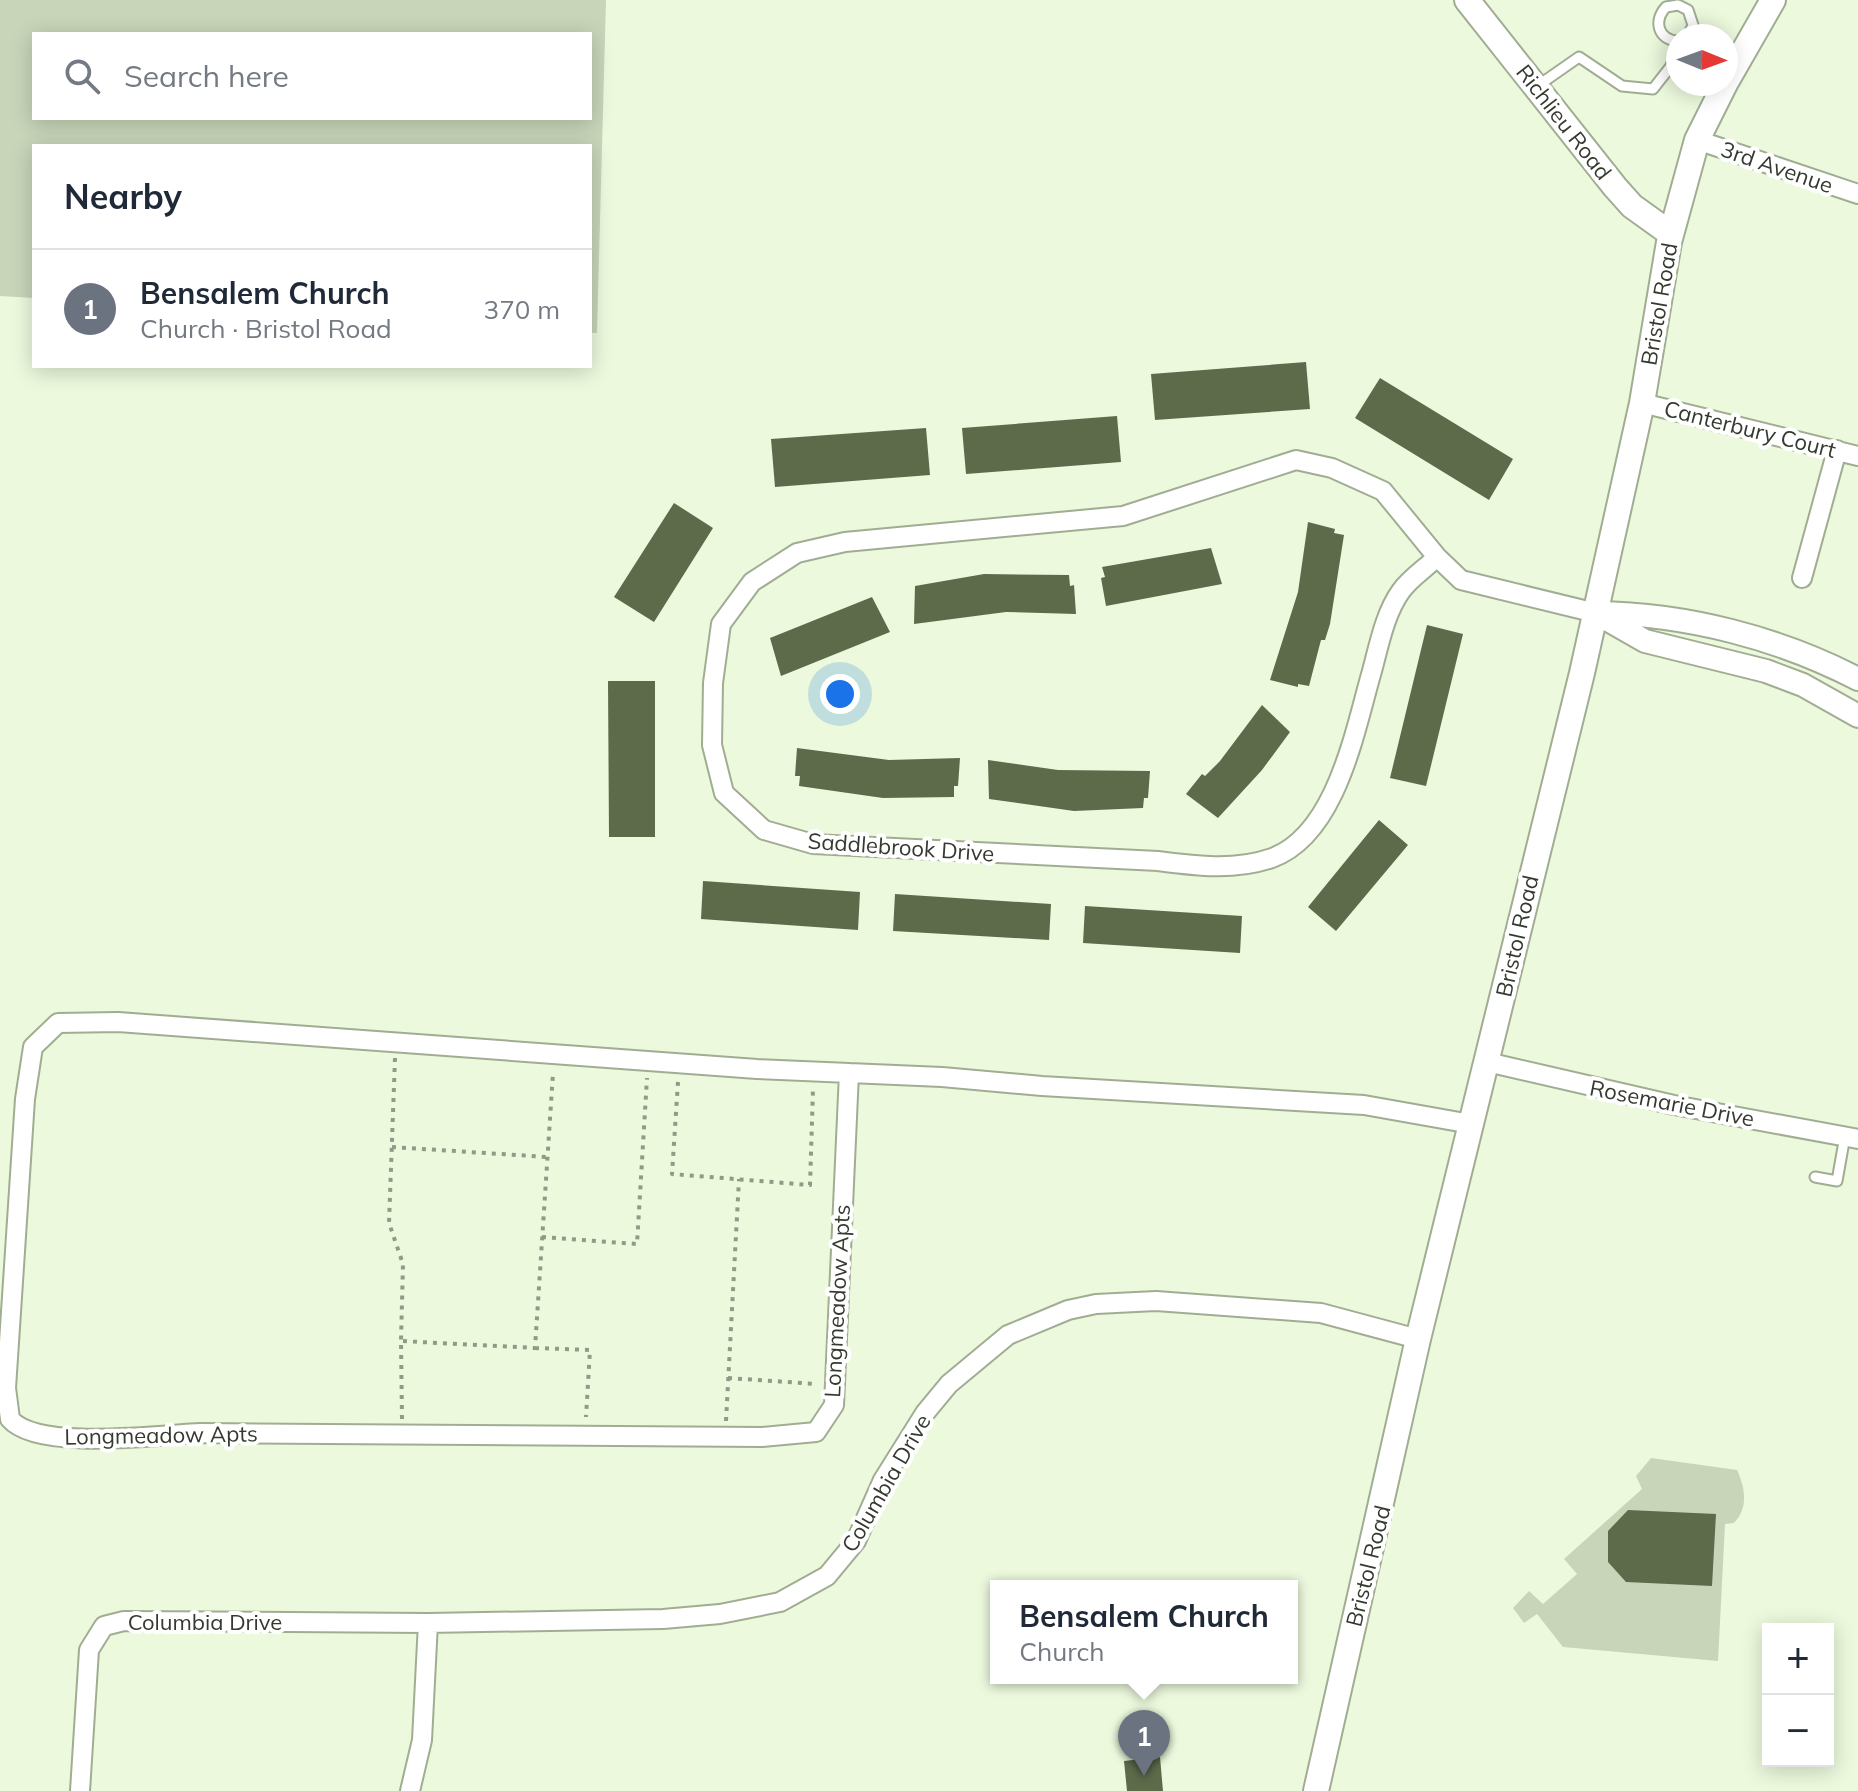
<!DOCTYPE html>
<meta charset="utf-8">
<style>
:root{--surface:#fff;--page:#f6f6f7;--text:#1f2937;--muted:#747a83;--line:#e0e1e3;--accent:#1a73e8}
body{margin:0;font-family:Mulish,sans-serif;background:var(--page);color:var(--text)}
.controls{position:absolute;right:24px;bottom:24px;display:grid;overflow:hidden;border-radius:0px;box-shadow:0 4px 20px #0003}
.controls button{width:72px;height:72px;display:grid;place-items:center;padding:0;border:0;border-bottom:2px solid var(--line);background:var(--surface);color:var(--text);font:40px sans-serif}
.compass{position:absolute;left:1666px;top:24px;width:72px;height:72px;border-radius:50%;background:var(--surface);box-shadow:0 4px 20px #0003;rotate:91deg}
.you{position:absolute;left:840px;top:694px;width:28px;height:28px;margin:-20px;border:6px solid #fff;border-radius:50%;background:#1a73e8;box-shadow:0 0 0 12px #1a73e833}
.badge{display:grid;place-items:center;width:52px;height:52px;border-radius:50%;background:var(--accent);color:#fff;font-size:26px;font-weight:700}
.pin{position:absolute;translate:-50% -66px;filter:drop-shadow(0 2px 4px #0008)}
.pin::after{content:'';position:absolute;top:42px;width:28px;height:24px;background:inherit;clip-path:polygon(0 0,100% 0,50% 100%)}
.popup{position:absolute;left:990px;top:1580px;width:308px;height:104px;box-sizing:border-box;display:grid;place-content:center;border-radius:0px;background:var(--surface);filter:drop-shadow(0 2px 6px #0005);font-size:26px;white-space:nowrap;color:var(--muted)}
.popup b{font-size:30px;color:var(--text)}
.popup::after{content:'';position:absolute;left:50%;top:100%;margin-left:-16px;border:16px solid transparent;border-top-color:var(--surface)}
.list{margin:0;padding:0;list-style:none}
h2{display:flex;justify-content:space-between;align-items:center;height:104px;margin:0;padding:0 32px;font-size:34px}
h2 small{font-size:26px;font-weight:400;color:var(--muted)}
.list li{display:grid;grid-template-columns:52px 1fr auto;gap:24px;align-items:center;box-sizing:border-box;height:120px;padding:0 32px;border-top:2px solid var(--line)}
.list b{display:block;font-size:30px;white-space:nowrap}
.list p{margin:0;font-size:26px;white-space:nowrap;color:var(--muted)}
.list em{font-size:26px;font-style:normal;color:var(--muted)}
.icon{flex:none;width:44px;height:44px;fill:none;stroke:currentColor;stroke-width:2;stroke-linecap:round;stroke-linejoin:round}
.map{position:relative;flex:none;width:1858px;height:1791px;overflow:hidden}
.search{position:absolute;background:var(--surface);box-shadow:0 4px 20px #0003;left:32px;top:32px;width:560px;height:88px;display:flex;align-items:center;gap:20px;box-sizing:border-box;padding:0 28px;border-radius:0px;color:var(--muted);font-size:30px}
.panel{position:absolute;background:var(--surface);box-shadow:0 4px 20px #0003;left:32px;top:144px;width:560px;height:224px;border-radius:0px}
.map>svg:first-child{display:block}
.green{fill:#c8d5b9;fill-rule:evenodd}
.building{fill:#5d6b4b}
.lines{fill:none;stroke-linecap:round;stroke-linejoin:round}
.service-casing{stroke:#a1ad93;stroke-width:13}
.minor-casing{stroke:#a1ad93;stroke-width:22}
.tertiary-casing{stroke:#a1ad93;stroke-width:26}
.secondary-casing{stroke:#a1ad93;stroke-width:28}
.path{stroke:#919a87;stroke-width:4;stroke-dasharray:4 6;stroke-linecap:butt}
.service{stroke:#fff;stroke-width:9}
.minor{stroke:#fff;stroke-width:18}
.tertiary{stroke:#fff;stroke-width:22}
.secondary{stroke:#fff;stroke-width:24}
.labels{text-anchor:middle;stroke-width:8;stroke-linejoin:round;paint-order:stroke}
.street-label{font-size:22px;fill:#353a30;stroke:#fff}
</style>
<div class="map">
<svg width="1858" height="1791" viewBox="0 0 1858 1791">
<rect width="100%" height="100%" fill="#ecf9dd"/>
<path class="green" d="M0 0H606L597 333H590V146H34V298L0 296ZM34 34H590V118H34Z
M1651 1458 1737 1470C1745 1487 1749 1508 1734 1523L1725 1524 1718 1661 1563 1647 1537 1614 1524 1623 1513 1608 1529 1591 1543 1604 1577 1574 1564 1559 1642 1489 1636 1476Z"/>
<path class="building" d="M1306 362 1310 409 1155 420 1151 374Z
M1380 378 1513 459 1489 500 1355 418Z
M1117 416 1121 462 966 474 962 428Z
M926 428 930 475 775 487 771 439Z
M674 503 713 528 654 622 614 597Z
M1308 522 1335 529 1334 533 1344 535 1330 624 1325 640H1321L1309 686 1298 684V687L1270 680 1298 592Z
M1211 548 1222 584 1106 606 1101 578 1105 577 1102 567Z
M984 574 1069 575 1070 586 1074 585 1076 614 1006 612 914 624 915 586Z
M872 597 890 632 781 676 770 638Z
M1427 625 1463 634 1426 786 1390 778Z
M608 681H655V837H609Z
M1262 705 1290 732 1262 770 1218 818 1186 794 1202 774 1205 776 1220 761Z
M797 748 889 760 960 758 958 786H954V797L883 798 799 786 800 776H795Z
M988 760 1058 770 1150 771 1148 798H1144L1143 808 1074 811 989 799Z
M1379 820 1408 845 1336 931 1308 907Z
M703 881 860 892 858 930 701 919Z
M895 894 1051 904 1049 940 893 931Z
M1085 906 1242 916 1240 953 1083 943Z
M1628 1510 1716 1514 1712 1586 1626 1582 1608 1562V1531Z
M1160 1757 1163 1791H1127L1124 1761Z"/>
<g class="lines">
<g class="service-casing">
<path id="service" d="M1678 41C1658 40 1653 21 1666 7L1678 5 1688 10 1693 25 1688 36
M1536 87 1579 57 1622 86 1653 89 1671 66 1678 43
M1815 1177 1837 1181 1845 1136"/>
</g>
<g class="minor-casing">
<path id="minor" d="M1697 140 1858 194
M1642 403 1858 456
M1437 557C1426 568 1410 578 1401 591 1385 613 1379 645 1372 671 1355 729 1337 834 1272 858 1235 871 1196 866 1158 861L813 844 764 830 724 793 712 745 713 683 721 624 752 582 797 553 845 542 1123 516 1296 460 1332 468 1383 491 1437 557 1461 580 1596 613
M1802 578 1837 450
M1487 1062 1674 1105 1858 1139
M849 1073 834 1405 816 1432 762 1437 200 1433C159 1435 37 1451 10 1419L6 1388 25 1099 33 1047 58 1023 118 1022 757 1069 942 1077 1042 1086 1364 1105 1471 1124
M428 1623 663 1619 720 1614 780 1602 827 1576 856 1541 883 1480 925 1413 949 1384 1008 1335 1068 1310 1096 1304 1156 1301 1321 1313 1418 1339
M80 1791 89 1650 104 1626 124 1621 428 1623 422 1740 410 1791"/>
</g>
<g class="tertiary-casing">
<path id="tertiary" d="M1596 613 1645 641 1766 671 1803 685 1858 716
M1597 613C1686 614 1779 638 1858 679"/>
</g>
<g class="secondary-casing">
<path id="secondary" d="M1467 0 1615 187 1632 206 1671 234
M1726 82 1773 0
M1316 1791 1418 1339 1582 673 1642 403 1669 242 1697 140 1725 84"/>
</g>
<path class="path" d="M395 1058 389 1223 403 1264 401 1341
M678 1082 672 1174 810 1185 813 1089
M392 1147 547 1157
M542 1237 637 1244 647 1078
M535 1348 590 1350 586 1417
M728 1378 817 1384
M402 1419 401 1341 535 1348 553 1073
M726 1421 739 1179"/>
<use href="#service" class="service"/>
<use href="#minor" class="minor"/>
<use href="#tertiary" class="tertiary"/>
<use href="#secondary" class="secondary"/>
</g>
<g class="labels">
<g class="street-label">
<text transform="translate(1564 122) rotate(52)" y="8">Richlieu Road</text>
<text transform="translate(1777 167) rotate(19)" y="8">3rd Avenue</text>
<text transform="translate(1659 304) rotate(-80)" y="8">Bristol Road</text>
<text transform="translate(1750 429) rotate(14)" y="8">Canterbury Court</text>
<text transform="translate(901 847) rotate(4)" y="8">Saddlebrook Drive</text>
<text transform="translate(1517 936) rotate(-77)" y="8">Bristol Road</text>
<text transform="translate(1672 1103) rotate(11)" y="8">Rosemarie Drive</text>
<text transform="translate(837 1301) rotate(-87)" y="8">Longmeadow Apts</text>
<text transform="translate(161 1435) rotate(-1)" y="8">Longmeadow Apts</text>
<text transform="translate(886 1483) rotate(-60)" y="8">Columbia Drive</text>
<text transform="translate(1368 1566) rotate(-76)" y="8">Bristol Road</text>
<text x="205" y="1630">Columbia Drive</text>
</g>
</g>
</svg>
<div class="controls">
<button>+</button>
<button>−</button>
</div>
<svg class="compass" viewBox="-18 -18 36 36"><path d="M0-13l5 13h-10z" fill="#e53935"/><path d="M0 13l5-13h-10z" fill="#747a83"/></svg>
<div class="you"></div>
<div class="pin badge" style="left:1144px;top:1776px;background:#6b7280">1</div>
<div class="popup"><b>Bensalem Church</b>Church</div>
<div class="search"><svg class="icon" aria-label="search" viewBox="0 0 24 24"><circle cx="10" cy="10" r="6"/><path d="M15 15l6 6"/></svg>Search here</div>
<section class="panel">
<h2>Nearby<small></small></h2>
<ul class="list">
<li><span class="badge" style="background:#6b7280">1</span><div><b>Bensalem Church</b><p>Church · Bristol Road</p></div><em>370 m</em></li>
</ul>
</section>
</div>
